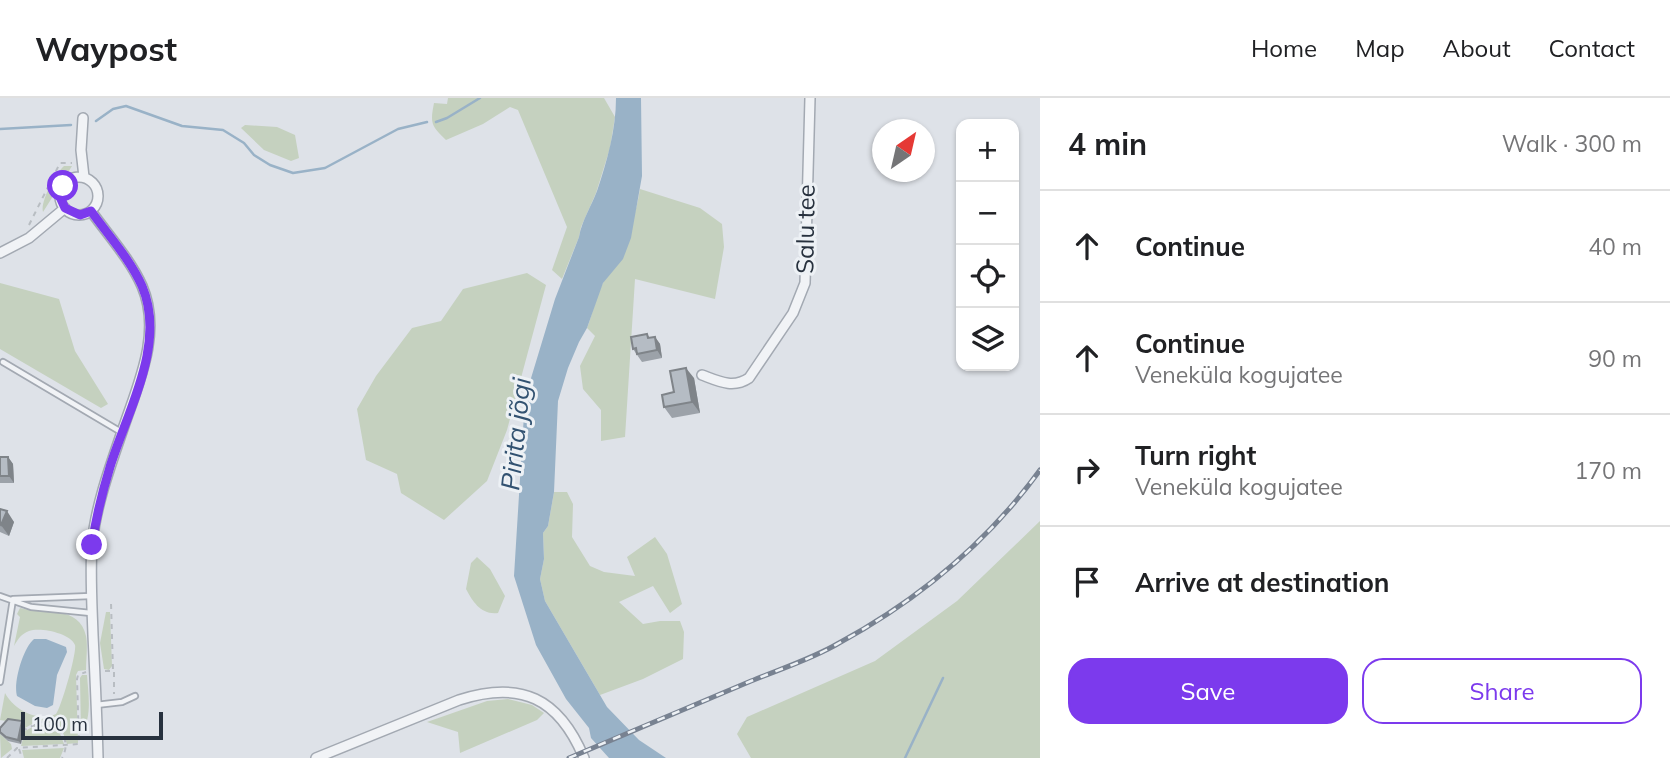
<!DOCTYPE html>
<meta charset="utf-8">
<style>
:root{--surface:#fff;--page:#f6f6f6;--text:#202124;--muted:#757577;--line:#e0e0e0;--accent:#7c3aed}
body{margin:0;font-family:Mulish,sans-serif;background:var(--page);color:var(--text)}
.controls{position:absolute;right:21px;top:21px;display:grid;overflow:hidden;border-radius:14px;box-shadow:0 2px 5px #0004}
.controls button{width:63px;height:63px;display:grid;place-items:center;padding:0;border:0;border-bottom:2px solid var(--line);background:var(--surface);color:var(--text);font:35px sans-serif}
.compass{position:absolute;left:872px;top:21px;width:63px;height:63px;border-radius:50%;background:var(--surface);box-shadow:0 2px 5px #0004;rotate:34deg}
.scale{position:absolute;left:21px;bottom:18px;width:142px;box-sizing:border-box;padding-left:7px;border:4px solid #27313e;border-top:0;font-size:19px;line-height:24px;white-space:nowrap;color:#27313e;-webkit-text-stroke:5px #edf1f5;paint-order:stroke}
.stop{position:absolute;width:21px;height:21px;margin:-16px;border:5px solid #7c3aed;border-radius:50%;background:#fff}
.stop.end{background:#7c3aed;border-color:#fff;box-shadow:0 2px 7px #0008}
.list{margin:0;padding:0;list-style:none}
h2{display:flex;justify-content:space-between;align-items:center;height:91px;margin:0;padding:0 28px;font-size:30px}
h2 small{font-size:23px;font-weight:400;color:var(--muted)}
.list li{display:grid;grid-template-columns:46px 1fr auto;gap:21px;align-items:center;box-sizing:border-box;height:112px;padding:0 28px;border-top:2px solid var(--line)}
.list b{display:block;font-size:26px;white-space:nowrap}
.list p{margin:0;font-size:23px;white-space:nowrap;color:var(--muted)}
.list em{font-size:23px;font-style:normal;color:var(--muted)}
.actions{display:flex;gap:14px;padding:21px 28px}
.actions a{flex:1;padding:16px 0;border:2px solid var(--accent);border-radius:21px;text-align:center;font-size:24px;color:var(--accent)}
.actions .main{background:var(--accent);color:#fff}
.icon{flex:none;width:38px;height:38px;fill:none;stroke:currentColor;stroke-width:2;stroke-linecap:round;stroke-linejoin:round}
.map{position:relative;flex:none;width:1040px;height:660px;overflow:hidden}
header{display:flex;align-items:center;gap:42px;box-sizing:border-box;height:98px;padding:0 35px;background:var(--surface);border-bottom:2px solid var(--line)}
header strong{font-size:33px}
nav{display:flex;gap:38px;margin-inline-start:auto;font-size:24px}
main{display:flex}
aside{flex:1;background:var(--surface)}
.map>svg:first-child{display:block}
.green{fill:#c5d1bf}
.water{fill:#99b2c7}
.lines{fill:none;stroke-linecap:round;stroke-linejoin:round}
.stream{stroke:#99b2c7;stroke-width:2.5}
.service-casing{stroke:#a3a9b2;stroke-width:8}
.minor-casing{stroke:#a3a9b2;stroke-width:12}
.path{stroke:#b8bdc2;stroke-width:2;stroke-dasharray:5 5;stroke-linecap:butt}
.service{stroke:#f1f3f6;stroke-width:4.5}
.minor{stroke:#f1f3f6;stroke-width:9}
.rail-casing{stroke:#788291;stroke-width:5}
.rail{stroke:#edf1f5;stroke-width:2.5;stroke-dasharray:8;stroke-linecap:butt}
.wall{fill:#9ca2a9}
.shaded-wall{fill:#7f8489}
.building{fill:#b5bcc4;stroke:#7f8489;stroke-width:2}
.route{stroke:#7c3aed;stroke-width:9}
.labels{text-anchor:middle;stroke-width:6;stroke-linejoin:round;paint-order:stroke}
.street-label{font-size:24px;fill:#27313e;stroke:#edf1f5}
.water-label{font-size:26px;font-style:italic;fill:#325271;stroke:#edf1f5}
</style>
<header>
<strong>Waypost</strong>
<nav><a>Home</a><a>Map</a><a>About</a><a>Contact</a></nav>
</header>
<main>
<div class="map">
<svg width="1040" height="660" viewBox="0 0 1040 660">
<rect width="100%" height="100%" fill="#dee2e8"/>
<path class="green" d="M448 0H604L615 19 610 50 596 95 581 129 579 139 562 181 552 172 567 129 518 12 510 9 483 26 446 42C431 28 430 25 434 5L447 6Z
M245 27 277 29 295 37 299 60 291 63 264 52 241 30Z
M72 68 43 114C40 104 55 76 64 68Z
M640 91 700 110 722 126 724 149 715 201 635 181 625 339 601 343V312L583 291 580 268 595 238 587 230C593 215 596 197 604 183 621 155 635 124 640 91Z
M527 175 546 187 507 332 487 383 444 422 401 395 397 376 366 362 357 311 376 278 412 230 441 223 463 191Z
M0 185 59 201 75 253 108 306 101 310 0 251Z
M554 394H567L573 406 572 439 590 468 604 474 635 478 627 459 655 439 667 456 682 506 670 515 653 488 619 504 643 526 660 523H680L684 534 683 561 643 581 600 597 545 503 540 481 544 461 543 435 548 428Z
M1040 423V660H751L737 636 747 619 875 563 957 503Z
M477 459 490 471 505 498 498 515C481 517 473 504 466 491L471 465Z
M20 510C43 516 80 507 86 538 88 548 86 561 86 572L78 573 76 577 78 645 67 646 62 632C49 621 39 621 25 630V626L0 622 5 595C14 612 37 624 56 616 61 610 77 555 75 547 70 535 40 529 29 533 21 536 18 541 14 548L20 519 17 516Z
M106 514H110L112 568 109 572 104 571 100 545Z
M82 577H87C88 594 93 620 81 634L80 580Z
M508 601 532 607 544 615 537 622 460 655 458 634 427 624 487 603Z
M38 626 50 628 51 634 59 633 64 646 21 648 25 633Z
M0 636 11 646 12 651 1 660Z
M64 650 60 660H24L22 652Z"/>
<path class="water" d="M616 0H641L642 78 631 140 623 161 603 185 587 230 579 244 568 270 558 303 554 394 548 428 543 435 544 461 540 481 545 503 607 609 639 642 666 660H609L591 640 589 630 566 601 536 547 514 478 525 300 555 201 579 139C582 122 591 109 597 93 607 63 616 32 616 0Z
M34 541H46L66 549 67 554 57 577 53 607 47 610 35 608 17 598C13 585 23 550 34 541Z"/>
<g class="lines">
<path class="stream" d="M96 23 113 11 126 8 182 28 223 32 244 45 254 57 270 67 293 75 325 70 398 31 427 24
M436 24 447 20 480 0
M0 31 71 27
M905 660 943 580"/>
<g class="service-casing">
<path id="service" d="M3 264 121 334
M0 498 31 509 91 515
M13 501 91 498
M0 584 13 501
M96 607 122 604 135 598"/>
</g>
<g class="minor-casing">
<path id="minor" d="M83 20 81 52 84 79
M60 98a19 19 0 1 1 38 0a19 19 0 1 1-38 0Z
M91 113C108 137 130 161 142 188 162 234 139 284 124 328 111 366 96 406 92 446 90 476 92 507 93 537 95 578 97 619 98 660
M0 155 29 140 65 110
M702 277C718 283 733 291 749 280L793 215 805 185 810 0
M316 660 459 602C521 582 559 600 584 660"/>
</g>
<path class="path" d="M29 127 60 65H72
M105 573H113L111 505
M114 574V596
M22 633 40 624C60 627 72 642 62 660
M19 651 22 660
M7 660 17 650 79 646 77 581 78 577 86 574"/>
<use href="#service" class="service"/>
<use href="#minor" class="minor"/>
<g class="rail-casing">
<path id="rail" d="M569 660C629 634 690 609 751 583 780 571 812 561 839 545 918 502 987 445 1040 372"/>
</g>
<use href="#rail" class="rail"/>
</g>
<path class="wall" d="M647 236 650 240 655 239 660 246 662 260 642 264 633 251Z
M694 280 700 315 672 320 664 309 674 294Z
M0 359H8L13 366 14 385H0Z
M0 411 14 424 9 438 0 434Z
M24 627 21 646 8 643 0 636V630Z"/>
<path class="shaded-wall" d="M655 239 660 246 662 260 657 252Z
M686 270 694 280 700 315 692 304Z
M8 359 13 366 14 385 9 378Z
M7 413 14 424 9 438 1 427Z
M22 623 24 627 21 646 18 642Z"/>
<path class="building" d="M647 236 648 240 655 239 657 252 637 256 636 250 633 251 631 239Z
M686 270 692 304 664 309 662 297 674 294 670 273Z
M0 359H8L9 378H0Z
M0 411 7 413 1 427 0 426Z
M8 621 22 623 18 642 6 639 0 634V630Z"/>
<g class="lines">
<path class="route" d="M63 88 60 99 65 110 80 117 91 113C108 137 130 161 142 188 167 246 127 314 110 369 102 395 96 420 92 447"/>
</g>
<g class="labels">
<g class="street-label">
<text transform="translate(806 131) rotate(-89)" y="8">Salu tee</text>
</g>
<g class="water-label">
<text transform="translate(516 336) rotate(-84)" y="9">Pirita jõgi</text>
</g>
</g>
</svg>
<div class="controls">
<button>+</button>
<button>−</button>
<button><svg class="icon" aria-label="locate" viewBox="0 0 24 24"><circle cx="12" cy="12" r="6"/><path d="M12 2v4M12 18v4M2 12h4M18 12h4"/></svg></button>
<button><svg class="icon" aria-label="layers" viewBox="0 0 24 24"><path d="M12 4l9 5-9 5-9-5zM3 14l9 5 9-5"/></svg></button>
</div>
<svg class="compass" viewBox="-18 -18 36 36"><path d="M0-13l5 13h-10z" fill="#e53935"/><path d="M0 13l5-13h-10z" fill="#757577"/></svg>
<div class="scale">100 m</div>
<div class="stop" style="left:63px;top:88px"></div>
<div class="stop end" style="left:92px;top:447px"></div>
</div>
<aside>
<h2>4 min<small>Walk · 300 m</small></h2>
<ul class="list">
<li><svg class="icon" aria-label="ahead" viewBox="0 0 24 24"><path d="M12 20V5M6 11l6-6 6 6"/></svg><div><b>Continue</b></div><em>40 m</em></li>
<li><svg class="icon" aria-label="ahead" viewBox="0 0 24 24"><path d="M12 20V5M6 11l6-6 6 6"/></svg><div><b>Continue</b><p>Veneküla kogujatee</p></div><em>90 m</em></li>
<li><svg class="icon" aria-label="right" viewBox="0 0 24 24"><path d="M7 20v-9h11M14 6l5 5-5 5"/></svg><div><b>Turn right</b><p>Veneküla kogujatee</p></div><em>170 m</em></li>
<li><svg class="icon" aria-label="arrive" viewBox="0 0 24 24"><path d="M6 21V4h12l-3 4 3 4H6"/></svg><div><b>Arrive at destination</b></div></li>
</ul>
<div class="actions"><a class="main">Save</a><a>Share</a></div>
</aside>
</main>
